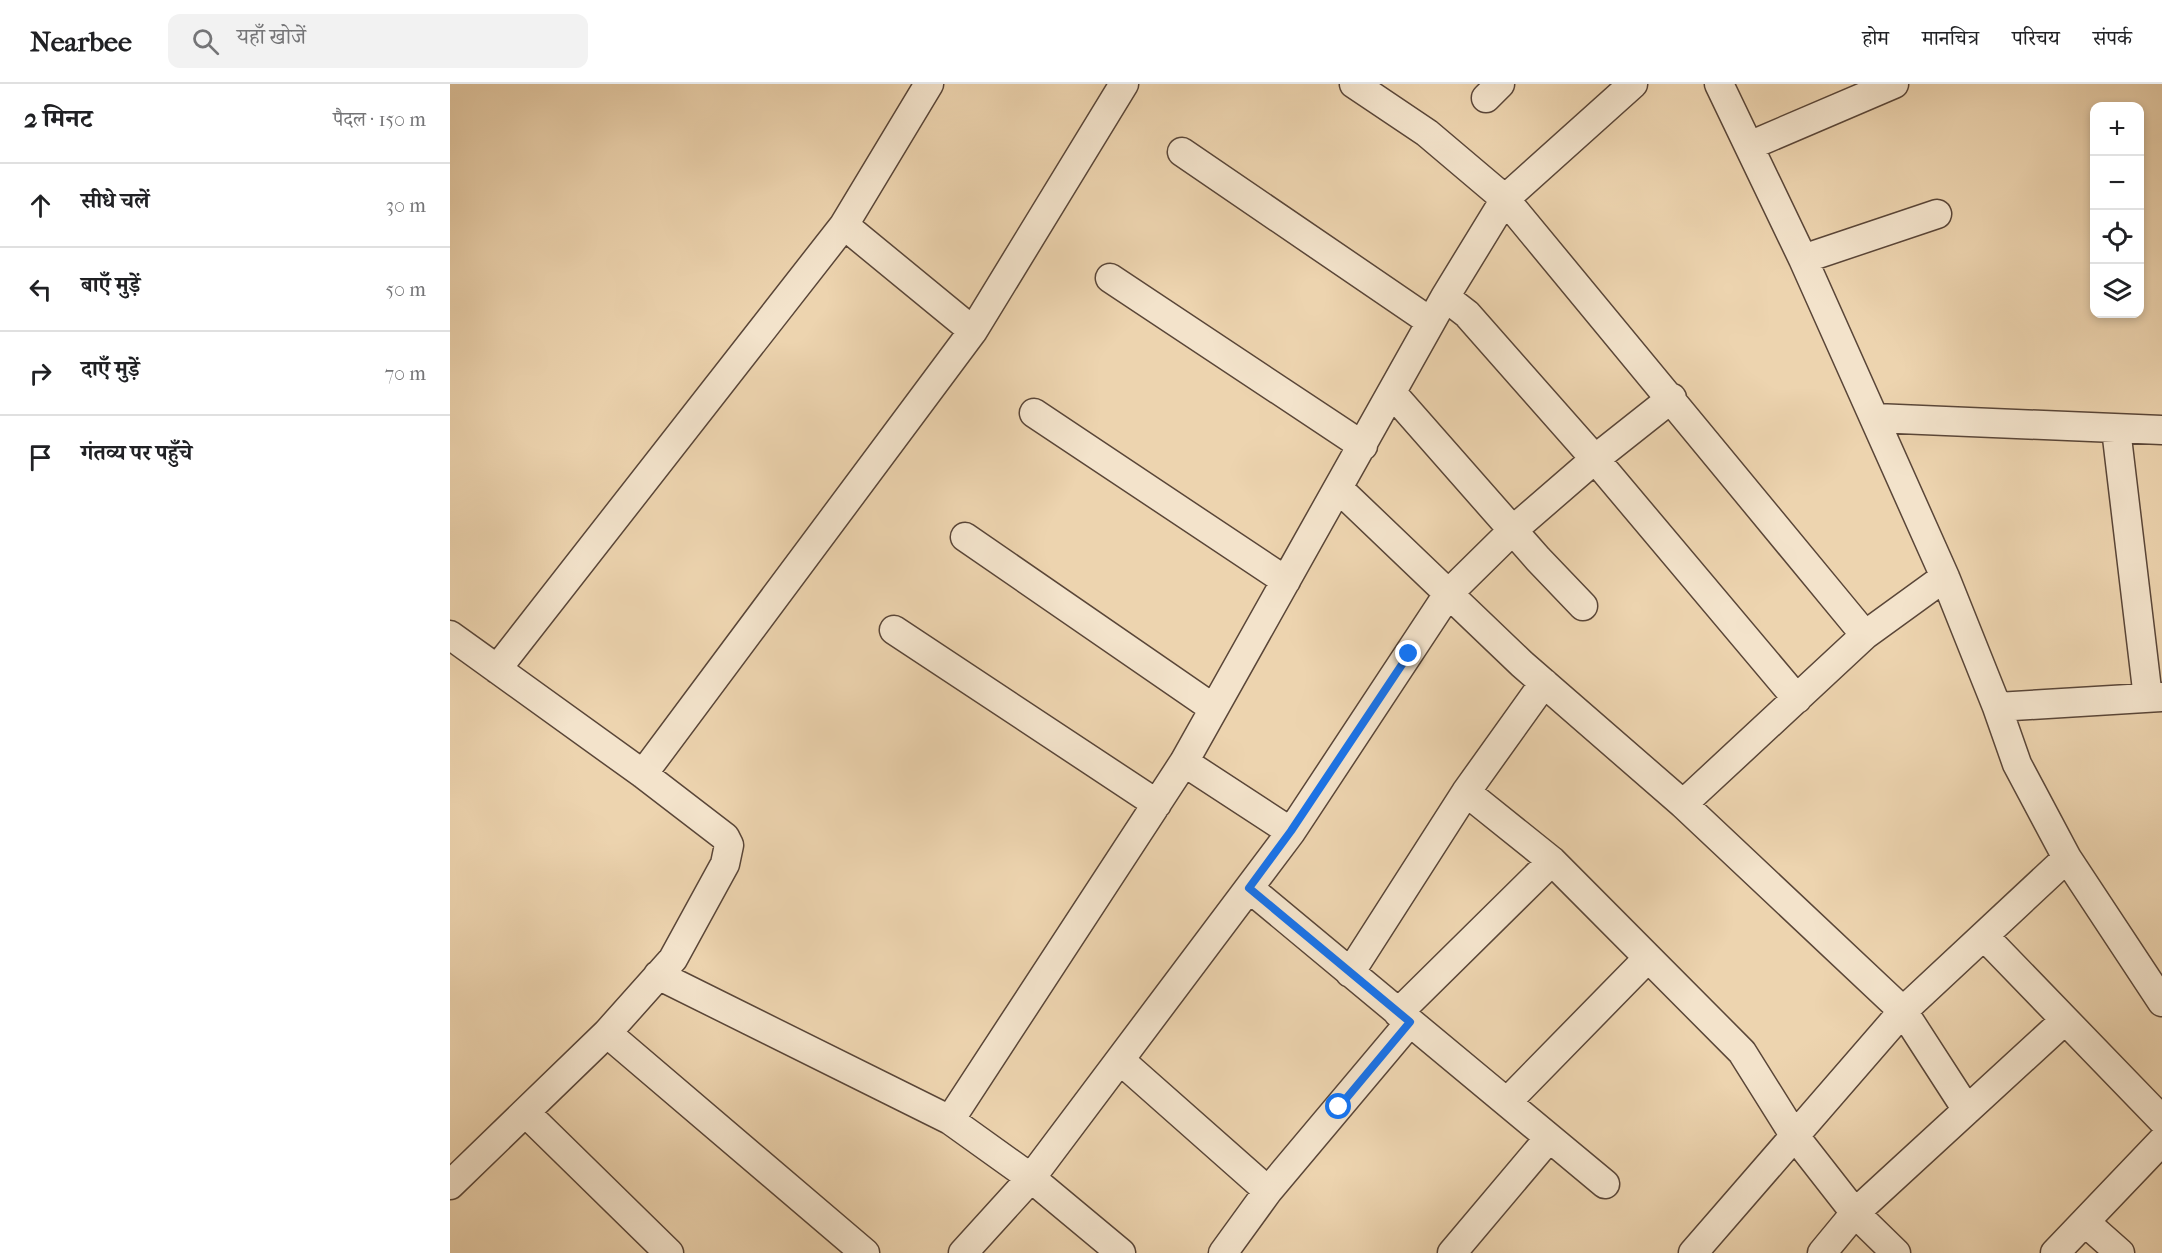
<!DOCTYPE html>
<html lang="hi">
<meta charset="utf-8">
<style>
:root{--surface:#fff;--page:#f2f2f2;--text:#202124;--muted:#757577;--line:#e0e0e0}
body{margin:0;font-family:"IM FELL French Canon","Noto Serif Devanagari",serif;background:var(--page);color:var(--text)}
.controls{position:absolute;right:18px;top:18px;display:grid;overflow:hidden;border-radius:12px;box-shadow:0 3px 9px #0003}
.controls button{width:54px;height:54px;display:grid;place-items:center;padding:0;border:0;border-bottom:2px solid var(--line);background:var(--surface);color:var(--text);font:30px sans-serif}
.stop{position:absolute;width:18px;height:18px;margin:-14px;border:4px solid #1a73e8;border-radius:50%;background:#fff}
.stop.end{background:#1a73e8;border-color:#fff;box-shadow:0 2px 6px #0008}
.list{margin:0;padding:0;list-style:none}
h2{display:flex;justify-content:space-between;align-items:center;height:78px;margin:0;padding:0 24px;font-size:26px}
h2 small{font-size:20px;font-weight:400;color:var(--muted)}
.list li{display:grid;grid-template-columns:39px 1fr auto;gap:18px;align-items:center;box-sizing:border-box;height:84px;padding:0 24px;border-top:2px solid var(--line)}
.list b{display:block;font-size:22px;white-space:nowrap}
.list em{font-size:20px;font-style:normal;color:var(--muted)}
.icon{flex:none;width:33px;height:33px;fill:none;stroke:currentColor;stroke-width:2;stroke-linecap:round;stroke-linejoin:round}
.map{position:relative;flex:none;width:1712px;height:1169px;overflow:hidden}
header{display:flex;align-items:center;gap:36px;box-sizing:border-box;height:84px;padding:0 30px;background:var(--surface);border-bottom:2px solid var(--line)}
header strong{font-size:28px}
nav{display:flex;gap:33px;margin-inline-start:auto;font-size:21px}
.search{width:420px;height:54px;background:var(--page);display:flex;align-items:center;gap:15px;box-sizing:border-box;padding:0 21px;border-radius:12px;color:var(--muted);font-size:22px}
main{display:flex}
aside{flex:1;background:var(--surface)}
.map>svg:first-child{display:block}
.lines{fill:none;stroke-linecap:round;stroke-linejoin:round}
.minor-casing{stroke:#5a4638;stroke-width:31}
.minor{stroke:#f3e3cb;stroke-width:28}
.route{stroke:#1a73e8;stroke-width:8}
</style>
<header>
<strong>Nearbee</strong>
<div class="search"><svg class="icon" aria-label="search" viewBox="0 0 24 24"><circle cx="10" cy="10" r="6"/><path d="M15 15l6 6"/></svg>यहाँ खोजें</div>
<nav><a>होम</a><a>मानचित्र</a><a>परिचय</a><a>संपर्क</a></nav>
</header>
<main>
<aside>
<h2>2 मिनट<small>पैदल · 150 m</small></h2>
<ul class="list">
<li><svg class="icon" aria-label="ahead" viewBox="0 0 24 24"><path d="M12 20V5M6 11l6-6 6 6"/></svg><div><b>सीधे चलें</b></div><em>30 m</em></li>
<li><svg class="icon" aria-label="left" viewBox="0 0 24 24"><path d="M17 20v-9H6M10 6l-5 5 5 5"/></svg><div><b>बाएँ मुड़ें</b></div><em>50 m</em></li>
<li><svg class="icon" aria-label="right" viewBox="0 0 24 24"><path d="M7 20v-9h11M14 6l5 5-5 5"/></svg><div><b>दाएँ मुड़ें</b></div><em>70 m</em></li>
<li><svg class="icon" aria-label="arrive" viewBox="0 0 24 24"><path d="M6 21V4h12l-3 4 3 4H6"/></svg><div><b>गंतव्य पर पहुँचे</b></div></li>
</ul>
</aside>
<div class="map">
<svg width="1712" height="1169" viewBox="0 0 1712 1169">
<rect width="100%" height="100%" fill="#edd4af"/>
<filter id="stains"><feTurbulence type="fractalNoise" baseFrequency=".00333" numOctaves="4"/><feColorMatrix values="0 0 0 0 .2 0 0 0 0 .09 0 0 0 0 .02 0 0 0 .5 -.17"/></filter>
<radialGradient id="worn" r=".72"><stop offset=".6" stop-color="#630" stop-opacity="0"/><stop offset="1" stop-color="#630" stop-opacity=".3"/></radialGradient>
<g class="lines">
<g class="minor-casing">
<path id="minor" d="M904 0 977 49 1055 115 1415 551
M1269 0 1353 175 1495 493 1547 623 1567 680 1617 774 1712 918
M1036 14 1050 0
M1299 62 1444 0
M732 68 981 238
M394 141 523 247
M1353 175 1487 130
M660 194 913 362
M995 213 1017 230 1145 375 1347 615
M942 309 1088 475 1133 522
M584 329 836 497
M1425 334 1712 346
M1666 345 1698 614
M889 405 1072 580 1233 720 1453 927 1517 1026
M515 453 763 624
M444 546 707 720
M0 551 193 690 275 753 279 761 275 780 223 875 157 949 0 1101
M47 585 394 141 479 0
M1547 623 1712 613
M734 678 841 748
M193 690 523 247 674 0
M1016 708 1102 777 1292 968 1344 1051 1405 1129 1446 1169
M1233 720 1415 551 1495 493
M799 804 1155 1100
M1534 852 1712 1036
M900 889 1016 708 1094 599
M208 891 500 1036 581 1094 671 1169
M948 929 1102 777
M157 949 415 1169
M670 976 818 1107
M1057 1018 1197 875
M76 1029 219 1169
M500 1036 734 678 995 213 1055 115 1183 0
M1635 1138 1670 1169
M513 1169 581 1094 841 748 998 510 1063 446 1145 375 1222 314
M773 1169 818 1107 960 938
M1002 1169 1099 1054
M1243 1169 1453 927 1617 774
M1372 1169 1405 1129 1614 937
M1605 1169 1712 1057"/>
</g>
<use href="#minor" class="minor"/>
</g>
<g class="lines">
<path class="route" d="M889 1023 960 938 799 804 841 747 959 570"/>
</g>
<rect width="100%" height="100%" filter="url(#stains)"/>
<rect width="100%" height="100%" fill="url(#worn)"/>
</svg>
<div class="controls">
<button>+</button>
<button>−</button>
<button><svg class="icon" aria-label="locate" viewBox="0 0 24 24"><circle cx="12" cy="12" r="6"/><path d="M12 2v4M12 18v4M2 12h4M18 12h4"/></svg></button>
<button><svg class="icon" aria-label="layers" viewBox="0 0 24 24"><path d="M12 4l9 5-9 5-9-5zM3 14l9 5 9-5"/></svg></button>
</div>
<div class="stop" style="left:889px;top:1023px"></div>
<div class="stop end" style="left:959px;top:570px"></div>
</div>
</main>
